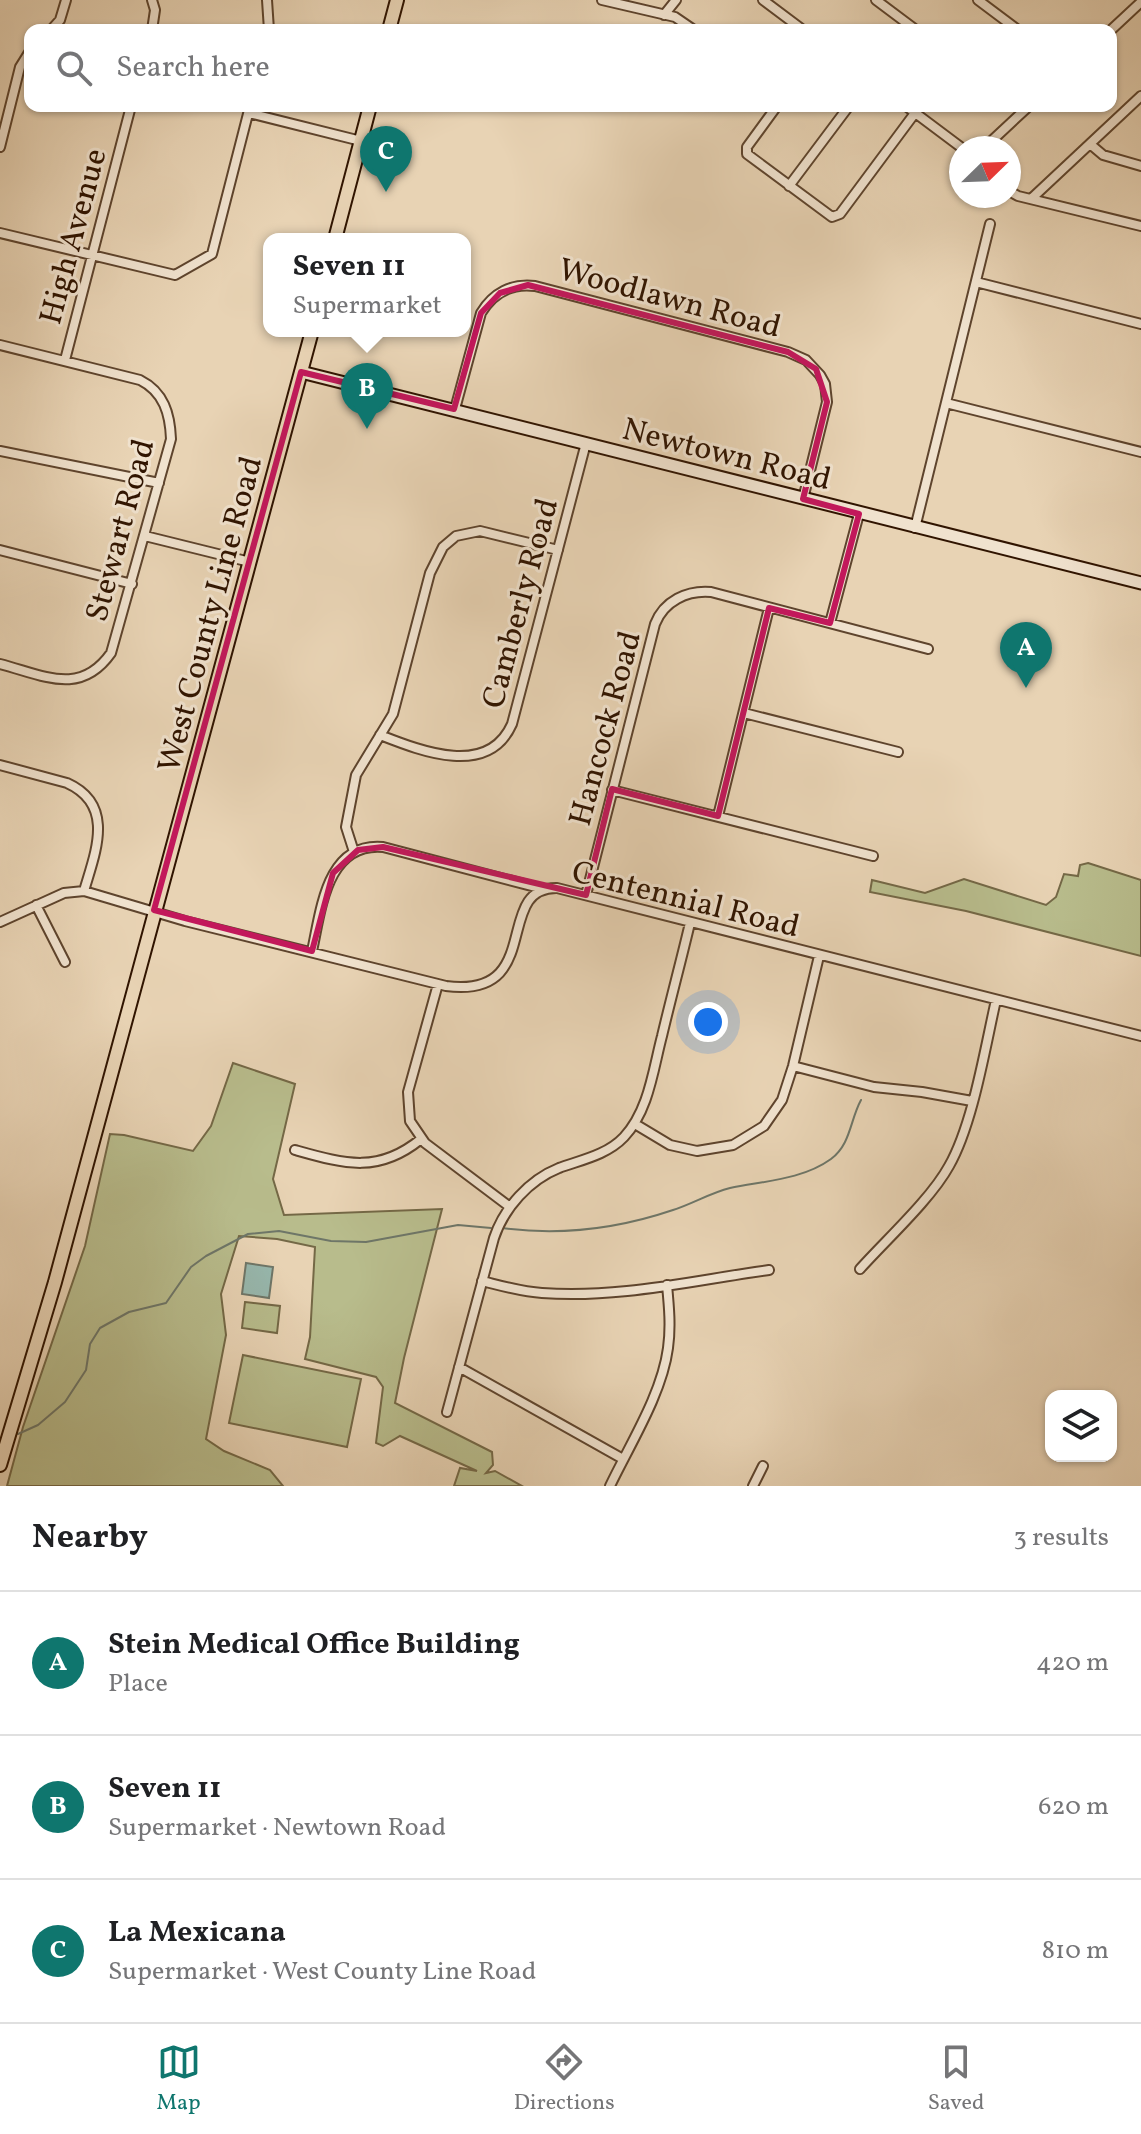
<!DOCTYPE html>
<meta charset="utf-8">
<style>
:root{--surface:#fff;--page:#f6f6f6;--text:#202124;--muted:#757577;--line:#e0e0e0;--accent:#0f766e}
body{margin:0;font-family:Vollkorn,serif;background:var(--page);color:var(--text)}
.controls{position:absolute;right:24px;bottom:24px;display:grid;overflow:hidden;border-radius:16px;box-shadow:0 2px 6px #0004}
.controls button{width:72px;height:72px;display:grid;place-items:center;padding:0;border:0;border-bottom:2px solid var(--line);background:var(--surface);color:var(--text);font:40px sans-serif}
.compass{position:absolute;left:949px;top:136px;width:72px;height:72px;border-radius:50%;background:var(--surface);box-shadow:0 2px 6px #0004;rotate:67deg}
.you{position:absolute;left:708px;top:1022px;width:28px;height:28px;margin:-20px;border:6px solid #fff;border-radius:50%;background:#1a73e8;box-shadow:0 0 0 12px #1a73e833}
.badge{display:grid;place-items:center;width:52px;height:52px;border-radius:50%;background:var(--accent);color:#fff;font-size:26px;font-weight:700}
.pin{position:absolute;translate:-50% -66px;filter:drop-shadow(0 2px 4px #0008)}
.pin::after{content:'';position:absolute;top:42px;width:28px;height:24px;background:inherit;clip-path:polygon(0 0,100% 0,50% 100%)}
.popup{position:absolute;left:263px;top:233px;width:208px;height:104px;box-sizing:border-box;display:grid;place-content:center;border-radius:16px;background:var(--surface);filter:drop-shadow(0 2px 6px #0005);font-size:26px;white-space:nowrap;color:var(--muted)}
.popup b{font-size:30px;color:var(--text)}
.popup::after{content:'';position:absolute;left:50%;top:100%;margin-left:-16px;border:16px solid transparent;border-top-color:var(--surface)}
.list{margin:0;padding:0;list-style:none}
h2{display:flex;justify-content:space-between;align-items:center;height:104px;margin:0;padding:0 32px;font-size:34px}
h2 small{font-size:26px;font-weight:400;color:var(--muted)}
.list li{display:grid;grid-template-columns:52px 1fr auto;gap:24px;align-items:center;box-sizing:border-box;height:144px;padding:0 32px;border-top:2px solid var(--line)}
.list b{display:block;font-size:30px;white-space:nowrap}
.list p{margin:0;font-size:26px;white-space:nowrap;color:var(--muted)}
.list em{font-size:26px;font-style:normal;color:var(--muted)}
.icon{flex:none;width:44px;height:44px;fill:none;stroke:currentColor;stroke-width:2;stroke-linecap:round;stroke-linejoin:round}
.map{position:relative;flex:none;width:1141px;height:1486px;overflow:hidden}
.search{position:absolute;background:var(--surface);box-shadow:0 2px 6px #0004;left:24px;right:24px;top:24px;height:88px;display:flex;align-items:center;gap:20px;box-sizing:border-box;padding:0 28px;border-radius:16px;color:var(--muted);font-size:30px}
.sheet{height:536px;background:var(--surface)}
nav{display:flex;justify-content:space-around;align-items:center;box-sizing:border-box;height:112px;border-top:2px solid var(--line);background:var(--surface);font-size:22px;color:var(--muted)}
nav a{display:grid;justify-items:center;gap:4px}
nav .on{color:var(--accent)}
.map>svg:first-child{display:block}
.green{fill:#b8bc8c;stroke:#746846;stroke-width:2}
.water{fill:#97b8ae;stroke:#6e7668;stroke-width:2}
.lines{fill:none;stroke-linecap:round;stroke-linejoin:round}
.stream{stroke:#6e7668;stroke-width:2}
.street-casing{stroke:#5e442d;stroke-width:12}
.secondary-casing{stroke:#301400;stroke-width:15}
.primary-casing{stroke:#301400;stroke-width:16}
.street{stroke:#f0e2ce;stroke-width:8}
.secondary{stroke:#f0e2ce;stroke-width:11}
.primary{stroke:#e8d3b4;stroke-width:12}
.marked{fill:none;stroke:#c2185b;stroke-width:6;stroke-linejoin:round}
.labels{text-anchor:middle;stroke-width:6;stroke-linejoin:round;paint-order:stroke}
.street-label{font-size:32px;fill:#301400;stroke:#f0e2ce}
</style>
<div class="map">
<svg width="1141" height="1486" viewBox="0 0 1141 1486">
<rect width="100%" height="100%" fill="#e8d3b4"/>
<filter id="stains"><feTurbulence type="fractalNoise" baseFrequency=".0025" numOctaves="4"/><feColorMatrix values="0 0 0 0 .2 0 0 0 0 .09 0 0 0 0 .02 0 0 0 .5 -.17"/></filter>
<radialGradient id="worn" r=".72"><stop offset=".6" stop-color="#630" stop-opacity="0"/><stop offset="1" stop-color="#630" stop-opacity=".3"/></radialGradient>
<path class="green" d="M1088 863 1141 880V956L966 911 870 892 872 880 925 893 964 879 1046 905 1056 897 1064 874 1078 876 1080 865Z
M233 1063 295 1084 273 1179 284 1215 442 1209 404 1358 395 1403 492 1452 493 1465 486 1473 495 1471 522 1486H454L460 1468 477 1471 400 1436 383 1446 376 1443 383 1387 376 1377 305 1359 310 1337 315 1247 277 1239 239 1236 221 1294 226 1335 206 1439 224 1451 270 1470 283 1486H7L23 1427 85 1246 110 1134 124 1135 193 1151 211 1126Z
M245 1302 280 1306 277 1333 242 1328Z
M243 1355 361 1379 347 1447 229 1423Z"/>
<path class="water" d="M246 1263 273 1267 269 1298 242 1294Z"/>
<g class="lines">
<path class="stream" d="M502 1228C561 1236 617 1229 673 1210 692 1204 710 1193 730 1188 763 1181 802 1180 831 1159 851 1144 850 1120 861 1100
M18 1434 38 1425 65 1402 86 1370 90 1344 100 1328 129 1312 166 1303 191 1267 206 1256 248 1234 279 1231 331 1241 366 1242 458 1225 491 1228"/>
<g class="street-casing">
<path id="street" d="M152 0 155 10 152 30
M267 0 269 30
M602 0 675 17 694 30
M763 0 803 30
M876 0 916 30
M978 0 1018 30
M664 15 676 0
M51 30 60 20 66 0
M1111 30 1141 2
M777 106 747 147V154L832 217 840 214 915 113
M906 106 962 148
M249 113 361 141
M1090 144 1103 155 1141 166
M0 147 20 67 30 51
M984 148 1029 106
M789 186 849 106
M1009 191 1018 196 1141 226
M1031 199 1141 96
M0 233 175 275 212 254 250 106
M976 282 1141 324
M0 345 140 380C164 392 170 414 171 439L111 653C80 697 43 675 0 664
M65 360 131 106
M946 403 1141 452
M455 409 481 313C493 293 512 283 535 286L788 352 806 360 820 375 825 384 827 402 803 499
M0 451 159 483
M915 528 990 224
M145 536 250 562
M0 550 132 584
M830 623 859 514
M744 713 898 752
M380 735C421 751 488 778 512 724L586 443
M0 765 67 783C116 805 95 853 84 891
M612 790 873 856
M718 816 769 608
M354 852 346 827 356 775 393 714 430 573 443 547 456 536 480 531 558 550
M586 895 655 624C664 601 687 590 711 592L928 649
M36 905 65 962
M0 922 64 893 84 891 185 921 446 986C546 999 492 887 557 888L1141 1036
M312 951C321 911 326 842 383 847L543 889
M438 984 408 1092 410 1121 425 1143 510 1207
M793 1066 874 1087 922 1092 972 1101
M635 1124 670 1145 697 1151 733 1145 764 1126 782 1100 793 1066 819 956
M295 1150C345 1164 378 1174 421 1139
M860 1269C886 1240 931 1199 949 1166 973 1124 985 1048 996 1000
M482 1281C502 1286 522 1292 542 1293 618 1299 695 1280 769 1270
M459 1367 623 1459
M447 1412 494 1238C504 1208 529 1180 559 1168 581 1160 607 1155 624 1137 649 1110 653 1070 662 1036 671 998 681 961 690 923
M610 1486C630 1444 662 1394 668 1348 671 1327 669 1306 667 1285
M753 1486 763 1466"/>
</g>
<g class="secondary-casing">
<path id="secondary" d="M301 372C582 440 861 514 1141 583"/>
</g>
<g class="primary-casing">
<path id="primary" d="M389 30 397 0
M335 239 370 106
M0 1465 55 1282 312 331"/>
</g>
<use href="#street" class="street"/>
<use href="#secondary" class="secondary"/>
<use href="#primary" class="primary"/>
</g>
<path class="marked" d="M528 285 788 352 816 369 827 402 803 499 859 514 830 623 769 608 718 816 612 789 586 895 383 847 358 850 333 873 312 951 154 910 301 372 454 409 481 313 500 293Z"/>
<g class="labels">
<g class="street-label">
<text transform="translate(72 236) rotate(-75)" y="11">High Avenue</text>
<text transform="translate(670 297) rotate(15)" y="11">Woodlawn Road</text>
<text transform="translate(727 453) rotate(14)" y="11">Newtown Road</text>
<text transform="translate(119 530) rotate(-75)" y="11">Stewart Road</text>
<text transform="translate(519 603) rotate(-75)" y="11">Camberly Road</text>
<text transform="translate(209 614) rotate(-75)" y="11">West County Line Road</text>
<text transform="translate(604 728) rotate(-75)" y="11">Hancock Road</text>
<text transform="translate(686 898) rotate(14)" y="11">Centennial Road</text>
</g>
</g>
<rect width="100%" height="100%" filter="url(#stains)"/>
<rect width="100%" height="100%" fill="url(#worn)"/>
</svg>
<div class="controls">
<button><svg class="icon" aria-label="layers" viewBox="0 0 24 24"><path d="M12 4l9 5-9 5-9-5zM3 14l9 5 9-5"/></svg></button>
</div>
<svg class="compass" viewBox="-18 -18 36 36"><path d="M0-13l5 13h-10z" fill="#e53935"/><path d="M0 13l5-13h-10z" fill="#757577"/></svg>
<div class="you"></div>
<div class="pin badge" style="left:1026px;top:688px">A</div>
<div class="pin badge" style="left:367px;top:429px">B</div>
<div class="popup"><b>Seven 11</b>Supermarket</div>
<div class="pin badge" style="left:386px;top:192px">C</div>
<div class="search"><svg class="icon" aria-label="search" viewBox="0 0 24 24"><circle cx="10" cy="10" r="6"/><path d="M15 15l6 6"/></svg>Search here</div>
</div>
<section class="sheet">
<h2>Nearby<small>3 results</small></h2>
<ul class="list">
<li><span class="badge">A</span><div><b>Stein Medical Office Building</b><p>Place</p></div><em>420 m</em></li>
<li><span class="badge">B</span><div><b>Seven 11</b><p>Supermarket · Newtown Road</p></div><em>620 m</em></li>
<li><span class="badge">C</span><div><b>La Mexicana</b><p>Supermarket · West County Line Road</p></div><em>810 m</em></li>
</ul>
</section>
<nav>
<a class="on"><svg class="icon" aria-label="map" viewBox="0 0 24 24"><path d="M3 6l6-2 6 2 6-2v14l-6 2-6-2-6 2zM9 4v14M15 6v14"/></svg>Map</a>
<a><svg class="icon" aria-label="directions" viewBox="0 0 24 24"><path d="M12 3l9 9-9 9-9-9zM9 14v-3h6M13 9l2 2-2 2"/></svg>Directions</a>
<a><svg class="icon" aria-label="saved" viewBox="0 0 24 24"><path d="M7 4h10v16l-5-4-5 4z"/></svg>Saved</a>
</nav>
